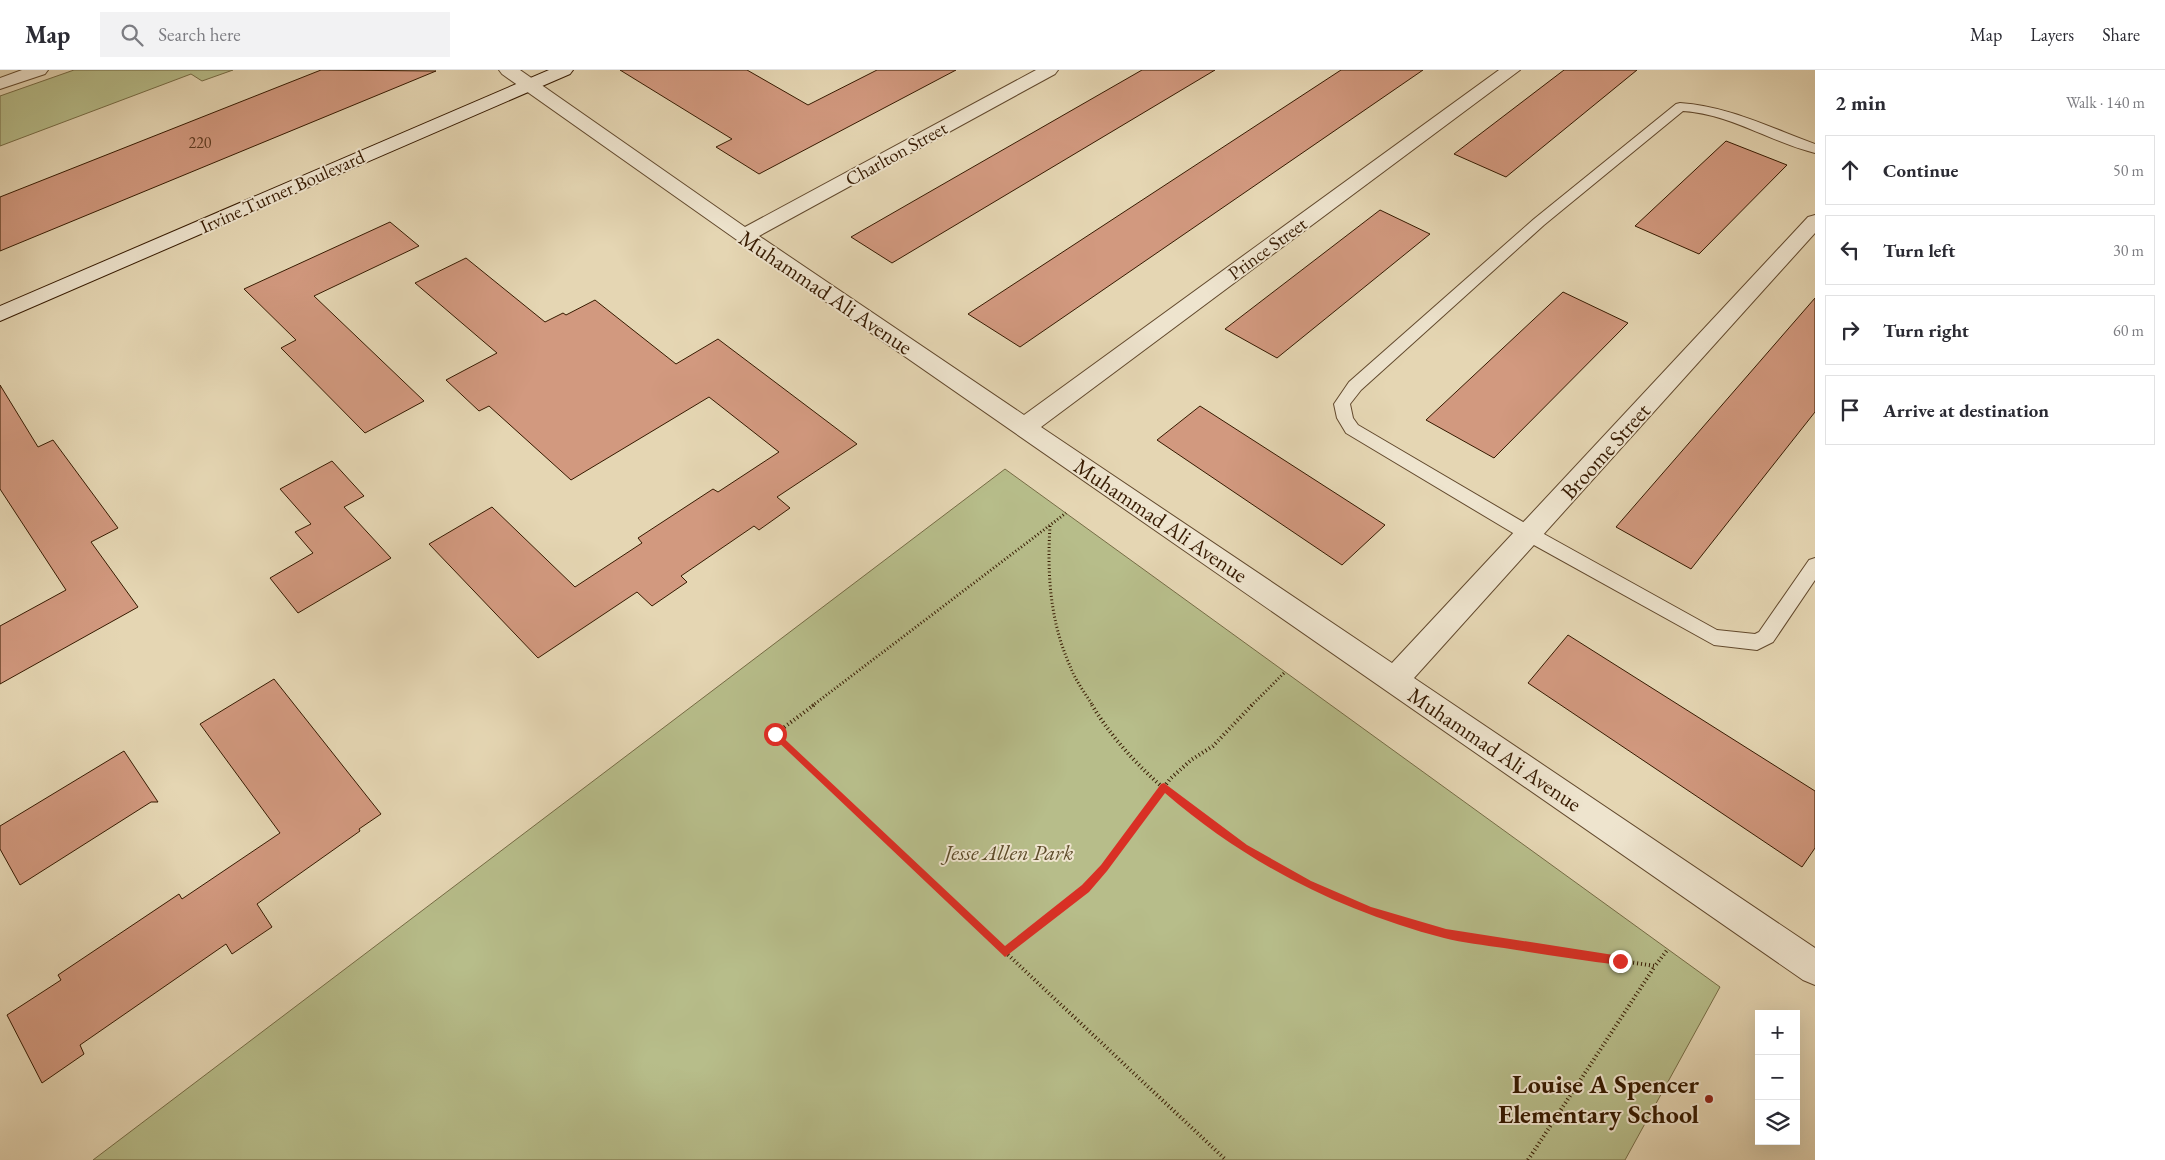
<!DOCTYPE html>
<meta charset="utf-8">
<style>
:root{--surface:#fff;--page:#f2f2f3;--text:#2b2b33;--muted:#7c7c81;--line:#e1e1e2}
body{margin:0;font-family:"EB Garamond",serif;background:var(--page);color:var(--text)}
.controls{position:absolute;right:15px;bottom:15px;display:grid;overflow:hidden;border-radius:0px;box-shadow:0 5px 20px #0002}
.controls button{width:45px;height:45px;display:grid;place-items:center;padding:0;border:0;border-bottom:1px solid var(--line);background:var(--surface);color:var(--text);font:25px sans-serif}
.stop{position:absolute;width:15px;height:15px;margin:-11px;border:4px solid #d93025;border-radius:50%;background:#fff}
.stop.end{background:#d93025;border-color:#fff;box-shadow:0 1px 5px #0008}
.list{margin:0;padding:0;list-style:none}
h2{display:flex;justify-content:space-between;align-items:center;height:65px;margin:0;padding:0 20px;font-size:21px}
h2 small{font-size:16px;font-weight:400;color:var(--muted)}
.list li{display:grid;grid-template-columns:32px 1fr auto;gap:15px;align-items:center;box-sizing:border-box;height:70px;margin:0 10px 10px;padding:0 10px;border:1px solid var(--line);border-radius:0px}
.list b{display:block;font-size:19px;white-space:nowrap}
.list em{font-size:16px;font-style:normal;color:var(--muted)}
.icon{flex:none;width:28px;height:28px;fill:none;stroke:currentColor;stroke-width:2;stroke-linecap:round;stroke-linejoin:round}
.map{position:relative;flex:none;width:1815px;height:1090px;overflow:hidden}
header{display:flex;align-items:center;gap:30px;box-sizing:border-box;height:70px;padding:0 25px;background:var(--surface);border-bottom:1px solid var(--line)}
header strong{font-size:24px}
nav{display:flex;gap:28px;margin-inline-start:auto;font-size:18px}
.search{width:350px;height:45px;background:var(--page);display:flex;align-items:center;gap:12px;box-sizing:border-box;padding:0 18px;border-radius:0px;color:var(--muted);font-size:19px}
main{display:flex}
aside{flex:1;background:var(--surface)}
.map>svg:first-child{display:block}
.green{fill:#b7bd8a;stroke:#766c45}
.building{fill:#d2997f;stroke:#361a00}
.lines{fill:none;stroke-linecap:round;stroke-linejoin:round}
.service-casing{stroke:#62492d;stroke-width:2}
.minor-casing{stroke:#62492d;stroke-width:2}
.secondary-casing{stroke:#361a00;stroke-width:2}
.path-far1{stroke:#361a00;stroke-width:3;stroke-dasharray:1 2.5;stroke-linecap:butt}
.path{stroke:#361a00;stroke-width:4;stroke-dasharray:1 3;stroke-linecap:butt}
.service{fill:#eee4ce;fill-rule:evenodd}
.minor{fill:#eee4ce;fill-rule:evenodd}
.secondary{fill:#eee4ce;fill-rule:evenodd}
.route{fill:#d93025}
.poi-dot{fill:#8f2418;stroke:#eee4ce;stroke-width:2}
.labels{text-anchor:middle;stroke-width:4;stroke-linejoin:round;paint-order:stroke}
.far-number-label{font-size:16px;fill:#5d3a20}
.far-street-label{font-size:19px;fill:#361a00;stroke:#eee4ce}
.street-label{font-size:22px;fill:#361a00;stroke:#eee4ce}
.park-label{font-size:22px;font-style:italic;fill:#5d4b29;stroke:#eee4ce}
.near-poi-label{font-size:26px;font-weight:bold;fill:#361a00;stroke:#eee4ce;text-anchor:end}
</style>
<header>
<strong>Map</strong>
<div class="search"><svg class="icon" aria-label="search" viewBox="0 0 24 24"><circle cx="10" cy="10" r="6"/><path d="M15 15l6 6"/></svg>Search here</div>
<nav><a>Map</a><a>Layers</a><a>Share</a></nav>
</header>
<main>
<div class="map">
<svg width="1815" height="1090" viewBox="0 0 1815 1090">
<rect width="100%" height="100%" fill="#e5d6b3"/>
<filter id="stains"><feTurbulence type="fractalNoise" baseFrequency=".004" numOctaves="4"/><feColorMatrix values="0 0 0 0 .2 0 0 0 0 .09 0 0 0 0 .02 0 0 0 .5 -.17"/></filter>
<radialGradient id="worn" r=".72"><stop offset=".6" stop-color="#630" stop-opacity="0"/><stop offset="1" stop-color="#630" stop-opacity=".3"/></radialGradient>
<path class="green" d="M74 0H233L202 11 191 4 0 76V26Z
M1005 399 1720 917 1625 1090H93Z"/>
<path class="building" d="M321 0 436 1 0 181V127Z
M620 0H747L808 35 877 0H956L759 104 716 77 732 69Z
M1142 0H1215L892 193 851 167Z
M1341 0H1423L1020 277 968 244Z
M1564 0H1637L1506 107 1454 84Z
M1726 71 1787 95 1699 184 1635 156Z
M1380 140 1430 164 1277 288 1225 259Z
M390 152 419 176 314 226 424 331 365 363 281 278 296 270 244 219Z
M466 188 545 252 563 243 566 245 595 230 676 294 718 269 857 374 777 427 790 438 759 460 754 456 681 506 687 512 652 536 637 522 538 588 429 474 492 437 575 517 642 473 638 468 713 419 718 422 779 382 709 327 571 410 489 336 479 341 446 310 497 283 415 213Z
M1563 222 1628 253 1494 388 1426 350Z
M1815 228V342L1691 499 1616 457Z
M0 315 38 377 53 370 118 458 91 472 138 537 0 614V556L66 520 0 419Z
M1200 336 1385 455 1342 495 1157 370Z
M332 391 364 426 344 437 391 488 298 543 270 508 313 483 295 462 311 454 280 419Z
M1568 565 1815 721V778L1802 797 1528 613Z
M274 609 381 744 359 759 360 761 257 834 272 857 232 884 226 874 80 975 84 984 42 1013 7 945 61 910 58 905 179 824 182 829 280 763 200 654Z
M124 681 158 732H151L20 815 0 779V756Z"/>
<g class="lines">
<g class="service-casing">
<path id="service" d="M1680 33C1728 36 1771 58 1815 74V83C1770 72 1731 44 1683 41L1544 155 1361 320 1350 334 1353 348 1358 355 1535 459 1717 560 1755 564 1759 562 1809 490 1815 488V510L1773 572 1757 580 1714 575 1523 469 1346 363 1337 348 1334 334 1349 312 1534 149 1676 34Z"/>
</g>
<g class="minor-casing">
<path id="minor" d="M22 0H48L45 4 0 19V8Z
M499 0H520L745 157 1036 0H1058L1055 4 759 166 1024 345 1499 0H1520L1041 357 1392 593 1808 147 1815 145V163L1414 608 1815 878V915L1803 910 737 170 502 4Z"/>
</g>
<g class="secondary-casing">
<path id="secondary" d="M549 0H573L570 4 0 251V236Z"/>
</g>
<path class="path-far1" d="M1050 456C1047 504 1050 551 1070 596 1075 610 1085 623 1093 636
M812 636 1066 443
M1251 636 1285 602"/>
<path class="path" d="M814 635 775 664 1005 882 1085 818 1104 798 1170 709 1191 690 1213 676 1252 635
M1092 635C1158 746 1324 833 1446 864 1470 870 1496 873 1520 876 1565 883 1610 889 1655 896L1668 879
M1005 882 1226 1090
M1528 1090 1655 896"/>
<use href="#service" class="service"/>
<use href="#minor" class="minor"/>
<use href="#secondary" class="secondary"/>
</g>
<path class="route" d="M775 660 1005 876 1082 815 1101 795 1161 714 1164 713 1247 775 1311 811 1371 837 1446 859 1620 886 1625 891 1620 895C1581 890 1542 884 1504 878 1484 875 1463 873 1444 868 1340 841 1246 793 1165 723L1107 801 1089 822 1005 887 772 666 771 664Z"/>
<circle class="poi-dot" cx="1709" cy="1029" r="5"/>
<g class="labels">
<g class="far-number-label">
<text x="200" y="78">220</text>
</g>
<g class="far-street-label">
<text transform="translate(896 83) rotate(-29)" y="7">Charlton Street</text>
<text transform="translate(282 121) rotate(-24)" y="7">Irvine Turner Boulevard</text>
<text transform="translate(1267 178) rotate(-36)" y="7">Prince Street</text>
</g>
<g class="street-label">
<text transform="translate(826 222) rotate(34)" y="8">Muhammad Ali Avenue</text>
<text transform="translate(1605 381) rotate(-48)" y="8">Broome Street</text>
<text transform="translate(1161 450) rotate(34)" y="8">Muhammad Ali Avenue</text>
<text transform="translate(1495 679) rotate(34)" y="8">Muhammad Ali Avenue</text>
</g>
<g class="park-label">
<text x="1009" y="790">Jesse Allen Park</text>
</g>
<g class="near-poi-label">
<text x="1699" y="1023">Louise A Spencer<tspan x="1699" dy="30">Elementary School</tspan></text>
</g>
</g>
<rect width="100%" height="100%" filter="url(#stains)"/>
<rect width="100%" height="100%" fill="url(#worn)"/>
</svg>
<div class="controls">
<button>+</button>
<button>−</button>
<button><svg class="icon" aria-label="layers" viewBox="0 0 24 24"><path d="M12 4l9 5-9 5-9-5zM3 14l9 5 9-5"/></svg></button>
</div>
<div class="stop" style="left:775px;top:664px"></div>
<div class="stop end" style="left:1620px;top:891px"></div>
</div>
<aside>
<h2>2 min<small>Walk · 140 m</small></h2>
<ul class="list">
<li><svg class="icon" aria-label="ahead" viewBox="0 0 24 24"><path d="M12 20V5M6 11l6-6 6 6"/></svg><div><b>Continue</b></div><em>50 m</em></li>
<li><svg class="icon" aria-label="left" viewBox="0 0 24 24"><path d="M17 20v-9H6M10 6l-5 5 5 5"/></svg><div><b>Turn left</b></div><em>30 m</em></li>
<li><svg class="icon" aria-label="right" viewBox="0 0 24 24"><path d="M7 20v-9h11M14 6l5 5-5 5"/></svg><div><b>Turn right</b></div><em>60 m</em></li>
<li><svg class="icon" aria-label="arrive" viewBox="0 0 24 24"><path d="M6 21V4h12l-3 4 3 4H6"/></svg><div><b>Arrive at destination</b></div></li>
</ul>
</aside>
</main>
